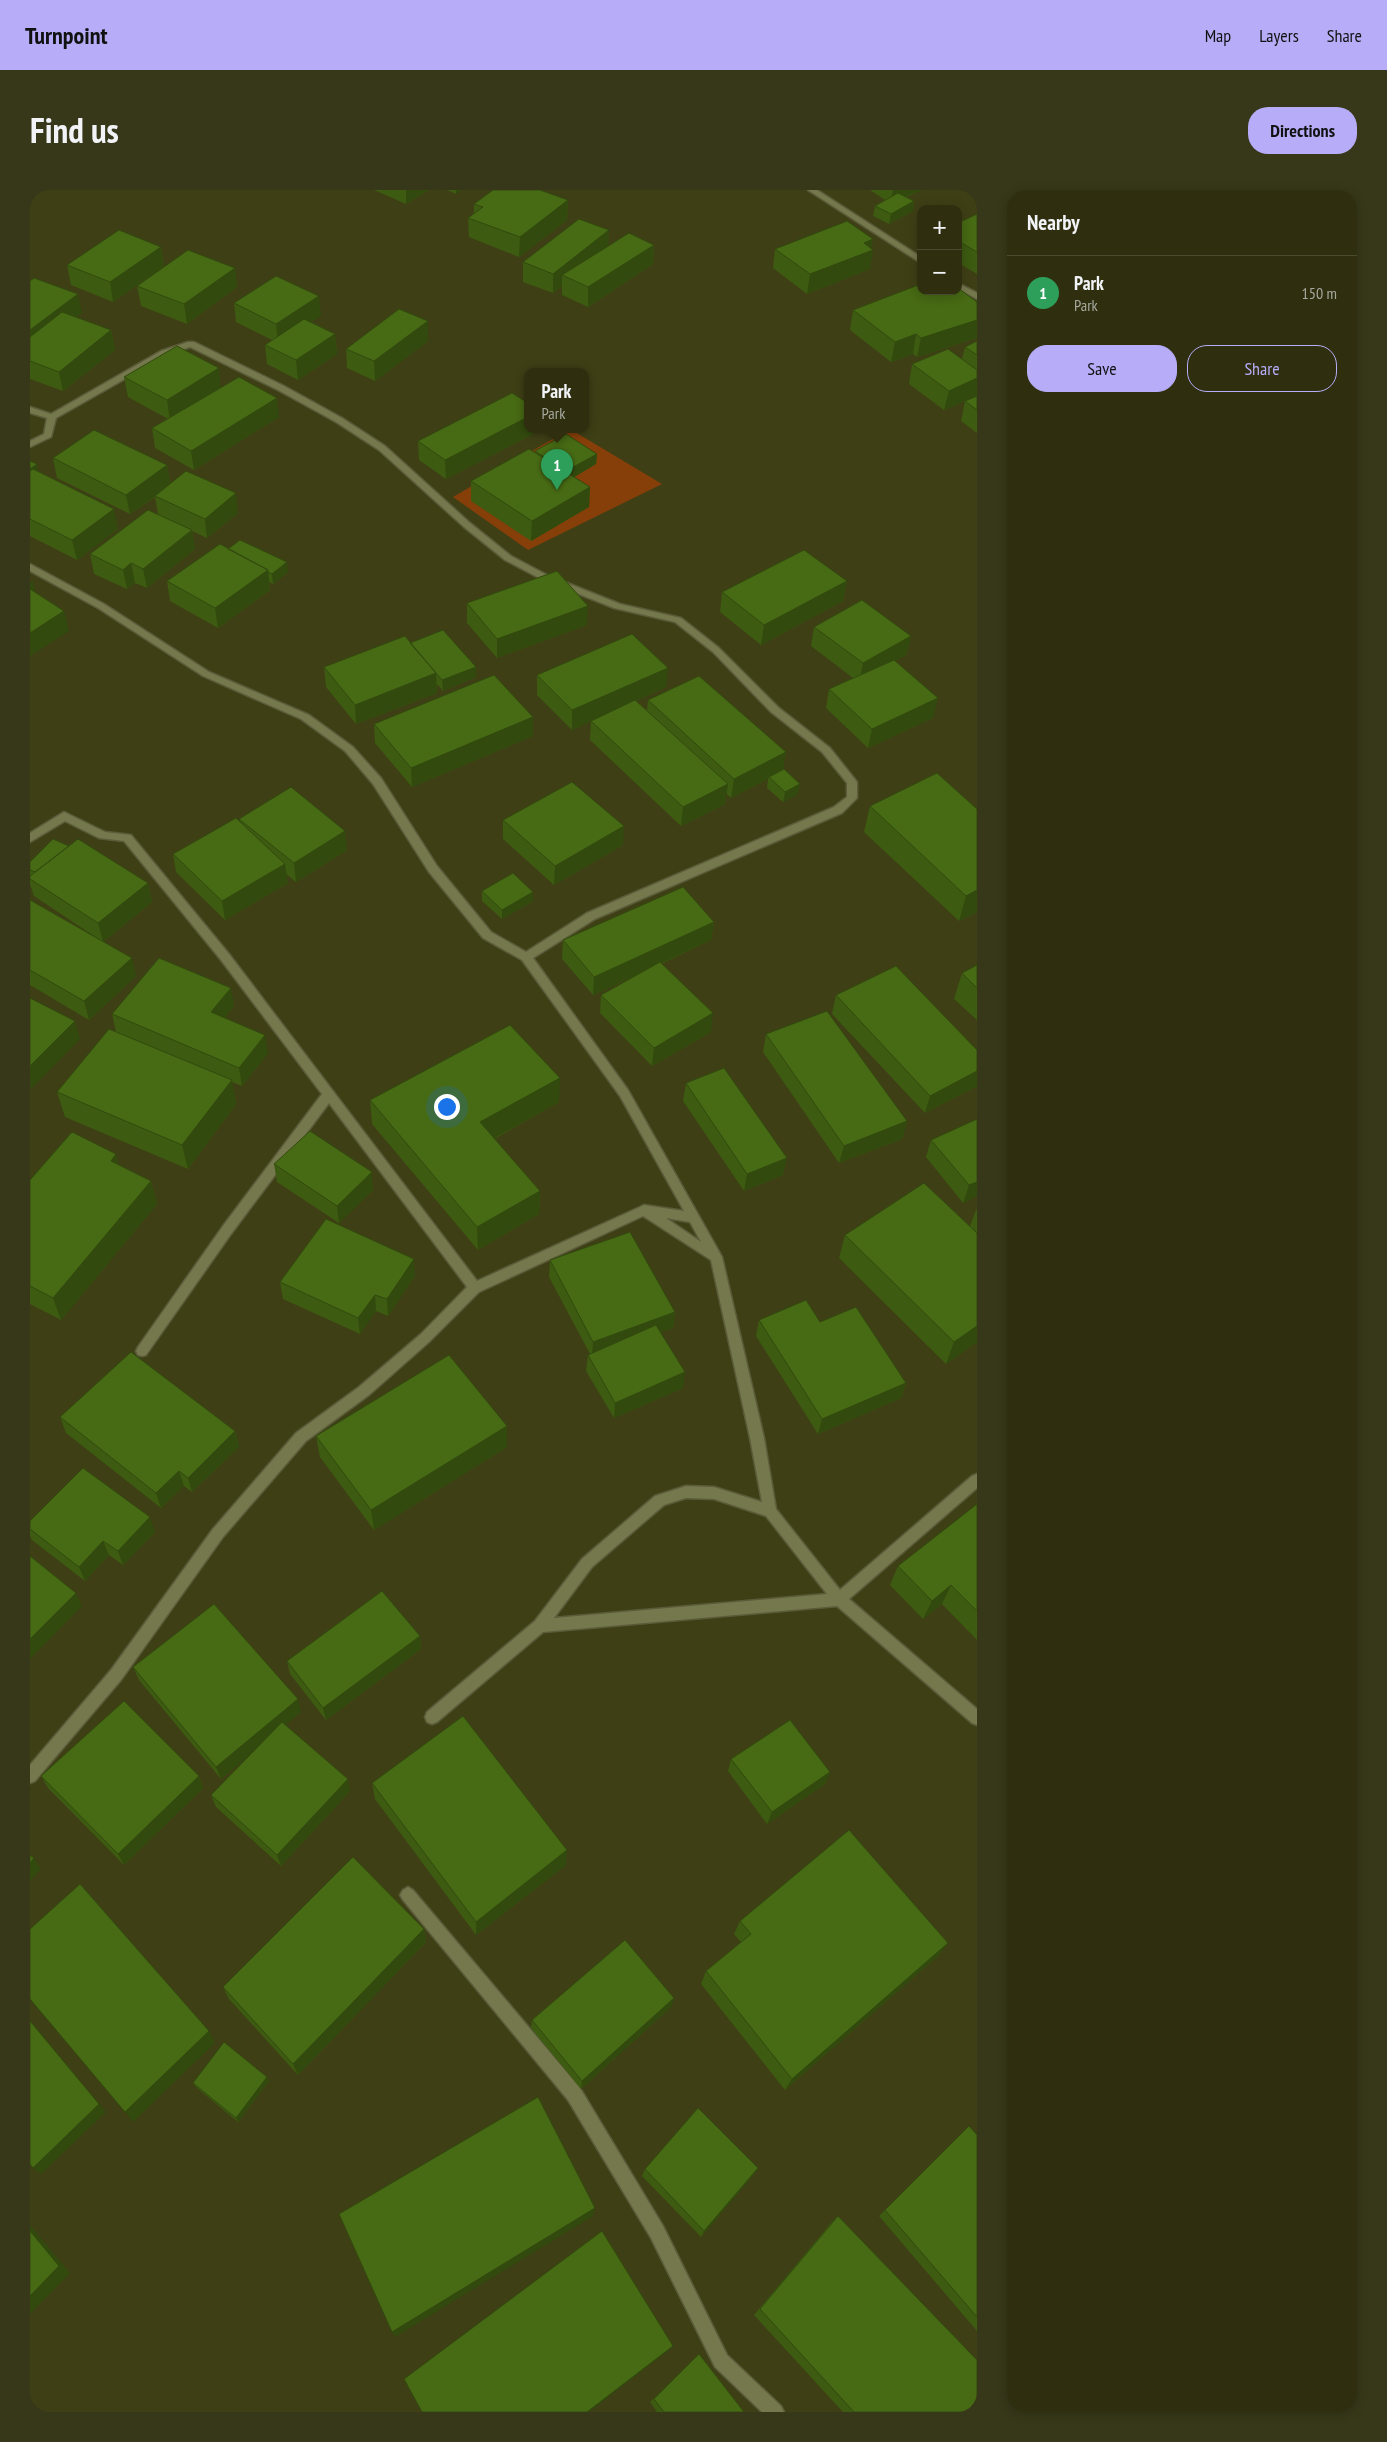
<!DOCTYPE html>
<meta charset="utf-8">
<style>
:root{--surface:#2f2f10;--page:#373719;--text:#f1f3f6;--muted:#a7a99f;--line:#4a4a30;--accent:#b6acf8}
body{margin:0;font-family:"PT Sans Narrow",sans-serif;background:var(--page);color:var(--text)}
.controls{position:absolute;right:15px;top:15px;display:grid;overflow:hidden;border-radius:10px;box-shadow:0 2px 12px #0003}
.controls button{width:45px;height:45px;display:grid;place-items:center;padding:0;border:0;border-bottom:1px solid var(--line);background:var(--surface);color:var(--text);font:25px sans-serif}
.you{position:absolute;left:416px;top:916px;width:18px;height:18px;margin:-12px;border:4px solid #fff;border-radius:50%;background:#1a73e8;box-shadow:0 0 0 8px #1a73e833}
.badge{display:grid;place-items:center;width:32px;height:32px;border-radius:50%;background:var(--accent);color:#fff;font-size:16px;font-weight:700}
.pin{position:absolute;translate:-50% -41px;filter:drop-shadow(0 1px 2px #0008)}
.pin::after{content:'';position:absolute;top:26px;width:18px;height:15px;background:inherit;clip-path:polygon(0 0,100% 0,50% 100%)}
.popup{position:absolute;left:494px;top:178px;width:65px;height:65px;box-sizing:border-box;display:grid;place-content:center;border-radius:10px;background:var(--surface);filter:drop-shadow(0 1px 4px #0005);font-size:16px;white-space:nowrap;color:var(--muted)}
.popup b{font-size:19px;color:var(--text)}
.popup::after{content:'';position:absolute;left:50%;top:100%;margin-left:-10px;border:10px solid transparent;border-top-color:var(--surface)}
.list{margin:0;padding:0;list-style:none}
h2{display:flex;justify-content:space-between;align-items:center;height:65px;margin:0;padding:0 20px;font-size:21px}
h2 small{font-size:16px;font-weight:400;color:var(--muted)}
.list li{display:grid;grid-template-columns:32px 1fr auto;gap:15px;align-items:center;box-sizing:border-box;height:75px;padding:0 20px;border-top:1px solid var(--line)}
.list b{display:block;font-size:19px;white-space:nowrap}
.list p{margin:0;font-size:16px;white-space:nowrap;color:var(--muted)}
.list em{font-size:16px;font-style:normal;color:var(--muted)}
.actions{display:flex;gap:10px;padding:15px 20px}
.actions a{flex:1;padding:11px 0;border:1px solid var(--accent);border-radius:20px;text-align:center;font-size:18px;color:var(--accent)}
.actions .main{background:var(--accent);color:#111}
.map{position:relative;flex:none;width:947px;height:2222px;overflow:hidden;border-radius:20px}
header{display:flex;align-items:center;gap:30px;box-sizing:border-box;height:70px;padding:0 25px;background:var(--accent);color:#111}
header strong{font-size:24px}
nav{display:flex;gap:28px;margin-inline-start:auto;font-size:18px}
.intro{display:flex;align-items:center;justify-content:space-between;box-sizing:border-box;height:120px;padding:0 30px}
h1{margin:0;font-size:35px}
.button{padding:12px 22px;border-radius:20px;background:var(--accent);color:#111;font-size:18px;font-weight:700}
main{display:flex;gap:30px;padding:0 30px}
aside{flex:1;background:var(--surface);border-radius:20px;box-shadow:0 2px 12px #0003}
.map>svg:first-child{display:block}
.green{fill:#873f09}
.lines{fill:none;stroke-linecap:round;stroke-linejoin:round}
.minor-casing{stroke:#5a5b39;stroke-width:3}
.minor{fill:#75774c;fill-rule:evenodd}
.wall{fill:#3d5b11}
.shaded-wall{fill:#324a0e}
.building{fill:#476a14;stroke:#324a0e}
</style>
<header>
<strong>Turnpoint</strong>
<nav><a>Map</a><a>Layers</a><a>Share</a></nav>
</header>
<div class="intro"><h1>Find us</h1><a class="button">Directions</a></div>
<main>
<div class="map">
<svg width="947" height="2222" viewBox="0 0 947 2222">
<rect width="100%" height="100%" fill="#3f3f16"/>
<path class="green" d="M540 239 632 294 498 360 423 307Z"/>
<g class="lines">
<g class="minor-casing">
<path id="minor" d="M778 0H787L891 67V73Z
M928 93 947 103V109L928 99Z
M158 152H164L254 196 312 228 355 256 440 333 481 366 517 385 590 414 651 428 689 458 749 518 800 558 827 592V608L812 623 565 729 503 768 598 900 692 1067 734 1248 746 1319 810 1400 942 1286 947 1284V1298L819 1409 947 1519V1535L942 1533 807 1416 513 1442 407 1532 402 1534 397 1532 395 1527 397 1522 505 1431 552 1369 625 1306 656 1296 684 1297 732 1312 720 1248 681 1070 613 1026 449 1102 399 1152 339 1205 276 1251 193 1347 91 1490 5 1591 0 1593V1575L81 1480 183 1339 266 1243 329 1197 391 1144 437 1097 299 913 201 1044 116 1165 112 1166 108 1165 106 1161 108 1157 193 1036 292 904 191 770 94 651 69 648 35 631 0 652V643L34 622 75 642 101 645 199 764 447 1091 610 1017 614 1015 654 1021 590 906 492 770 453 748 399 682 343 594 315 561 271 529 173 486 68 418 0 381V374L74 414 179 482 279 525 323 557 351 588 407 676 461 742 496 762 557 723 804 617 817 607V593L792 562 741 522 683 462 645 432 584 418 511 389 475 370 434 337 349 260 306 232 248 200 160 157 137 165 26 228 21 247 0 257V251L14 244 17 228 0 223V217L21 224 131 161ZM636 1028 660 1032 671 1052ZM656 1308 684 1309 736 1326 797 1404 524 1428 562 1377 634 1315Z
M378 1697 383 1700 550 1898 633 2036 697 2165 751 2216 754 2222H732L685 2177 621 2048 538 1910 373 1710 370 1705 373 1700Z"/>
</g>
<use href="#minor" class="minor"/>
</g>
<path class="wall" d="M344 0H399L376 14Z
M417 0H431L426 4Z
M840 0H892L876 7 884 11 883 21 859 34 843 26 845 16 855 10Z
M538 10 537 30 489 67 439 47 438 28 444 23V14Z
M947 24V84L928 73V33Z
M579 40 578 56 624 55 623 74 558 117 532 105V96L523 103 493 92V72Z
M131 57 134 76 83 112 41 95 37 75Z
M745 59H841L840 79 777 104 743 78Z
M205 78 207 97 157 134 111 116 107 96Z
M0 91 52 123 46 127 81 140 85 160 33 201 0 189Z
M947 112V148L887 167 883 164 861 172 820 140 823 120Z
M204 113 291 126 281 132 305 144 307 164 268 190 237 174 235 155 242 150 206 132Z
M398 151 345 191 317 178 316 159Z
M947 151V206L914 220 879 194 882 174 932 169 935 157Z
M94 187 191 197 249 227 164 280 125 258 122 238 138 229 98 207Z
M947 206V243L931 231 935 211Z
M498 239H509V241L416 289 389 270 388 251Z
M505 261 567 264 566 274 544 287 560 297 559 317 501 351 441 311V291L505 262Z
M23 268 137 275 140 294 208 323 177 348 162 341 165 359 117 398 105 393 97 399 64 384 60 364 128 324 125 307 100 324 27 288Z
M0 271 8 282 88 339 47 370 0 346Z
M198 359 258 382 243 394 239 392 240 400 188 438 140 411 137 391Z
M817 391 813 411 731 455 690 422 692 402Z
M437 413 557 435 467 468 437 433Z
M784 437 881 446 876 465 865 471 903 528 838 558 796 518 799 499 823 488 781 456Z
M380 453 446 477V487L413 501 407 494V503L326 534 296 497 294 477Z
M507 485 636 497 606 511 617 520 618 510 753 580 768 604 753 612 737 598 738 589 701 608 696 603 695 614 651 636 560 550 561 531 542 540 507 505Z
M344 534 503 546 382 597 345 553Z
M840 616 947 619V722L929 731 834 642Z
M209 629 317 660 266 692 256 684 258 693 195 730 146 682 143 664 210 632Z
M473 630 593 655 524 695 473 649Z
M0 672 118 693 122 712 73 752 106 786 59 830 0 795V710L67 748 4 706 0 694Z
M452 701 503 702V711L472 729 452 711Z
M684 732 681 750 631 774 681 842 622 876 570 823 571 805 609 784 563 805 532 769 533 750Z
M947 775V830L924 809 932 783Z
M806 805 947 860V896L895 923 802 824Z
M204 816 195 827 238 863 212 896 202 892 206 914 158 979 35 927 27 902 86 842 82 824Z
M736 844 877 931 872 949 809 973 733 862Z
M656 893 753 985 714 1001 653 911Z
M340 910 529 912 464 949 510 1001 509 1024 448 1060 342 934Z
M947 929V1006L933 1013 896 967 901 950Z
M244 974 343 1000 309 1033 247 992Z
M89 975 121 991 127 1014 31 1130 0 1114V990Z
M947 1019V1152L916 1174 809 1068 815 1045 940 1036 946 1020Z
M520 1070 645 1122 643 1138 630 1142 653 1198 584 1228 556 1181 558 1165 560 1164 519 1087Z
M385 1086 358 1126 346 1121 330 1144 253 1109 250 1092Z
M729 1130 790 1132 876 1193 871 1208 788 1244 726 1146Z
M30 1227 205 1241 209 1257 162 1302 154 1296 131 1318 36 1243Z
M477 1236V1257L344 1340 290 1267 286 1246Z
M947 1314V1450L912 1414 893 1429 860 1395 868 1376Z
M0 1331 125 1342 93 1375 79 1365 55 1391 2 1350 0 1346Z
M390 1446 391 1459 296 1530 260 1484 257 1471Z
M103 1477 271 1522 255 1535 320 1601 251 1676 186 1617 181 1605 225 1560 191 1589 109 1490Z
M701 1569 800 1582 795 1594 737 1634 698 1581Z
M11 1586H169L173 1598 94 1675 18 1598Z
M342 1593 536 1675 446 1745 345 1609Z
M710 1731 918 1753 908 1766 755 1900 671 1794 676 1781 711 1752 704 1744Z
M394 1739 396 1752 268 1885 199 1809 193 1797Z
M641 1817 551 1899 501 1838 502 1830Z
M237 1887 239 1891 208 1932 166 1897 163 1893Z
M939 1936 947 1945V2141L849 2026Z
M728 1978 724 1984 671 2047 612 1986 615 1979Z
M808 2026 947 2222H813L724 2125 800 2034Z
M669 2164 714 2222H627L620 2212Z"/>
<path class="shaded-wall" d="M376 0H399L376 14Z
M426 0H431L426 4Z
M863 0H892L860 13Z
M538 10 537 30 489 67 490 47Z
M884 11 883 21 859 34 861 24Z
M579 40 578 59 532 85V96L523 103V84Z
M843 49 841 60H843L840 79 777 104 780 84 834 53Z
M624 55 623 74 558 117V97Z
M131 57 134 76 83 112 80 92Z
M205 78 207 97 157 134 154 114Z
M48 104 52 123 0 163V140Z
M289 106 291 126 248 153 246 134Z
M947 127V148L887 167 891 148Z
M398 131V151L345 191 344 171Z
M81 140 85 160 33 201 29 182Z
M305 144 307 164 268 190 266 170Z
M886 144 883 164 861 172 865 152Z
M189 178 191 198 140 230 137 210Z
M947 188V206L914 220 919 201Z
M247 208 249 227 164 280 161 261Z
M498 227V239H509V241L416 289 415 270Z
M567 264 566 274 536 292V281Z
M7 274 9 285 0 291V279Z
M137 275 141 295 100 324 96 305Z
M560 297 559 317 501 351 502 331Z
M206 303 208 323 177 348 175 329Z
M84 319 88 339 47 370 42 350Z
M162 340 165 359 117 398 113 379Z
M257 372 258 382 243 394 242 384Z
M101 373 105 393 97 399 93 380Z
M238 380 240 400 188 438 185 418Z
M3 391 5 402 0 405V393Z
M817 391 813 411 731 455 734 435Z
M558 416 557 435 467 468V449Z
M34 421 39 441 0 466V443Z
M881 446 876 465 829 492 833 473Z
M446 477V487L413 501 412 490Z
M638 478 636 497 542 540V520Z
M406 483 407 503 326 534 325 515Z
M908 508 903 528 838 558 842 539Z
M503 527V546L382 597 381 578Z
M756 562 753 581 739 587 738 589 701 608 704 589Z
M698 594 695 614 651 636 653 617Z
M770 594 768 604 753 612 755 602Z
M594 636 593 655 524 695 525 676Z
M315 641 317 660 266 692 264 673Z
M255 674 258 693 195 730 192 711Z
M118 693 122 712 73 752 68 733Z
M947 700V722L929 731 936 706Z
M503 702V711L472 729V720Z
M684 732 681 750 563 805 564 787Z
M102 768 106 786 59 830 54 811Z
M201 798 204 816 185 840 181 822Z
M683 823 681 842 622 876 624 858Z
M45 831 50 849 1 899 0 894V876Z
M235 845 238 863 212 896 209 878Z
M947 881V896L895 923 900 906Z
M530 888 529 912 450 956V932Z
M202 890 206 914 158 979 152 955Z
M877 931 872 949 809 973 814 956Z
M86 964 93 988 81 971Z
M757 968 753 985 714 1001 717 984Z
M342 982 343 1000 309 1033 307 1016Z
M121 991 127 1014 31 1130 23 1108Z
M947 992V1006L933 1013 939 995Z
M510 1001 509 1024 448 1060 447 1037Z
M384 1069 385 1086 358 1126 357 1109Z
M345 1105 346 1121 330 1144 328 1128Z
M645 1122 643 1138 562 1168 563 1152Z
M947 1136V1152L916 1174 924 1152Z
M655 1182 653 1198 584 1228 585 1213Z
M876 1193 871 1208 788 1244 792 1229Z
M477 1236V1257L344 1340 341 1320Z
M205 1241 209 1257 162 1302 158 1288Z
M149 1281 154 1296 131 1318 126 1303Z
M120 1327 125 1342 93 1375 88 1361Z
M73 1351 79 1365 55 1391 49 1377Z
M921 1395 912 1414 893 1429 902 1411Z
M46 1403 52 1416 0 1469V1449Z
M390 1446 391 1459 296 1530 293 1518Z
M268 1509 271 1522 191 1589 186 1577Z
M800 1582 795 1594 737 1634 742 1622Z
M169 1586 173 1598 94 1675 88 1664Z
M318 1589 320 1601 251 1676 247 1665Z
M537 1660 536 1675 446 1745V1732Z
M4 1668 11 1679 0 1691V1673Z
M394 1739 396 1752 268 1885 263 1874Z
M918 1753 908 1766 755 1900 762 1889Z
M644 1808 641 1817 551 1899 552 1891Z
M0 1830 76 1922 11 1984 3 1978Z
M179 1841 185 1853 103 1932 95 1922Z
M237 1887 239 1891 208 1932 206 1928Z
M728 1978 724 1984 671 2047 674 2041Z
M565 2018 563 2026 365 2147 362 2142Z
M0 2035 40 2083 0 2124Z
M643 2156 639 2160 559 2222H557Z"/>
<path class="building" d="M463 0H510L538 10 490 47 438 28 453 17 444 14Z
M868 3 884 11 861 24 845 16Z
M947 24V62L928 51V33Z
M549 29 579 40 523 84 493 72Z
M817 31 843 49 834 53 843 60 780 84 745 59Z
M89 40 131 57 80 92 37 75Z
M599 43 624 55 558 97 532 85Z
M158 60 205 78 154 114 107 96Z
M246 86 289 106 246 134 204 113Z
M4 88 48 104 0 140V91Z
M891 94V101H928V98L947 112V130L891 148 886 144 865 152 823 120Z
M369 119 398 131 344 171 316 159Z
M32 122 81 140 29 182 0 171V147Z
M274 129 305 144 266 170 235 155Z
M947 151V165L935 157Z
M147 156 189 178 137 210 94 187Z
M918 159 947 180V188L919 201 882 174Z
M209 187 247 208 161 261 122 238Z
M482 203 498 213V227L415 270 388 251Z
M947 206V220L935 211Z
M64 240 137 275 96 305 23 268Z
M536 244 567 264 536 281 505 261Z
M499 259 560 297 502 331 441 291Z
M0 271 7 274 0 279Z
M3 279 84 319 42 350 0 329V281Z
M156 281 206 303 175 329 125 306Z
M118 320 162 340 113 379 101 373 93 380 60 364Z
M210 350 257 372 242 384 238 382V380L198 359Z
M190 354 238 380 185 418 137 391Z
M774 360 817 391 734 435 692 402Z
M527 381 558 416 467 449 437 413Z
M0 399 34 421 0 443Z
M832 410 881 446 833 473 784 437Z
M413 440 446 477 412 490 380 453Z
M602 444 638 478 542 520 507 485Z
M375 446 406 483 325 515 294 477Z
M864 470 908 508 842 539 799 499Z
M464 485 503 527 381 578 344 534Z
M669 486 756 562 704 589 618 510Z
M605 510 698 594 653 617 561 531Z
M754 579 770 594 755 602 739 587Z
M907 583 947 619V700L936 706 840 616Z
M542 592 594 636 525 676 473 630Z
M261 597 315 641 264 673 209 629Z
M206 628 255 674 192 711 143 664Z
M23 649 39 656 5 682 0 680V672Z
M48 649 118 693 68 733 0 689V686Z
M483 683 503 702 472 720 452 701Z
M653 697 684 732 564 787 533 750Z
M0 710 102 768 54 811 0 780Z
M129 768 201 798 181 822 235 845 209 878 82 824Z
M630 772 683 823 624 858 571 805Z
M947 775V798L932 783Z
M866 776 947 860V881L900 906 806 805Z
M0 808 45 831 0 876Z
M797 821 877 931 814 956 736 844Z
M480 835 530 888 450 932 510 1001 447 1037 340 910Z
M79 839 202 890 152 955 27 902Z
M694 878 757 968 717 984 656 893Z
M947 929V992L939 995 901 950Z
M280 941 342 982 307 1016 244 974Z
M42 942 86 964 81 971 121 991 23 1108 0 1096V990Z
M894 993 947 1043V1136L924 1152 815 1045Z
M296 1029 384 1069 357 1109 345 1105 328 1128 250 1092Z
M600 1042 645 1122 563 1152 520 1070Z
M776 1110 790 1132 826 1117 876 1193 792 1229 729 1130Z
M626 1135 655 1182 585 1213 558 1165Z
M101 1162 205 1241 158 1288 149 1281 126 1303 30 1227Z
M419 1165 477 1236 341 1320 286 1246Z
M53 1278 120 1327 88 1361 73 1351 49 1377 0 1339V1331Z
M947 1314V1421L921 1395 902 1411 868 1376Z
M0 1366 46 1403 0 1449Z
M352 1401 390 1446 293 1518 257 1471Z
M184 1414 268 1509 186 1577 103 1477Z
M94 1511 169 1586 88 1664 11 1586Z
M433 1526 537 1660 446 1732 342 1593Z
M760 1530 800 1582 742 1622 701 1569Z
M252 1532 318 1589 247 1665 181 1605Z
M819 1640 918 1753 762 1889 676 1781 721 1744 710 1731Z
M0 1665 4 1668 0 1673Z
M323 1667 394 1739 263 1874 193 1797Z
M50 1694 179 1841 95 1922 0 1809V1739Z
M595 1750 644 1808 552 1891 502 1830Z
M0 1831 69 1914 3 1978 0 1974Z
M194 1852 237 1887 206 1928 163 1893Z
M508 1907 565 2018 362 2142 309 2024Z
M668 1918 728 1978 674 2041 615 1979Z
M939 1936 947 1945V2127L855 2020Z
M808 2026 947 2170V2222H824L730 2119Z
M0 2041 29 2076 0 2106Z
M572 2041 643 2156 557 2222H392L374 2189Z
M669 2164 714 2222H634L624 2209Z"/>
</svg>
<div class="controls">
<button>+</button>
<button>−</button>
</div>
<div class="you"></div>
<div class="pin badge" style="left:527px;top:300px;background:#2e9e5b">1</div>
<div class="popup"><b>Park</b>Park</div>
</div>
<aside>
<h2>Nearby<small></small></h2>
<ul class="list">
<li><span class="badge" style="background:#2e9e5b">1</span><div><b>Park</b><p>Park</p></div><em>150 m</em></li>
</ul>
<div class="actions"><a class="main">Save</a><a>Share</a></div>
</aside>
</main>
